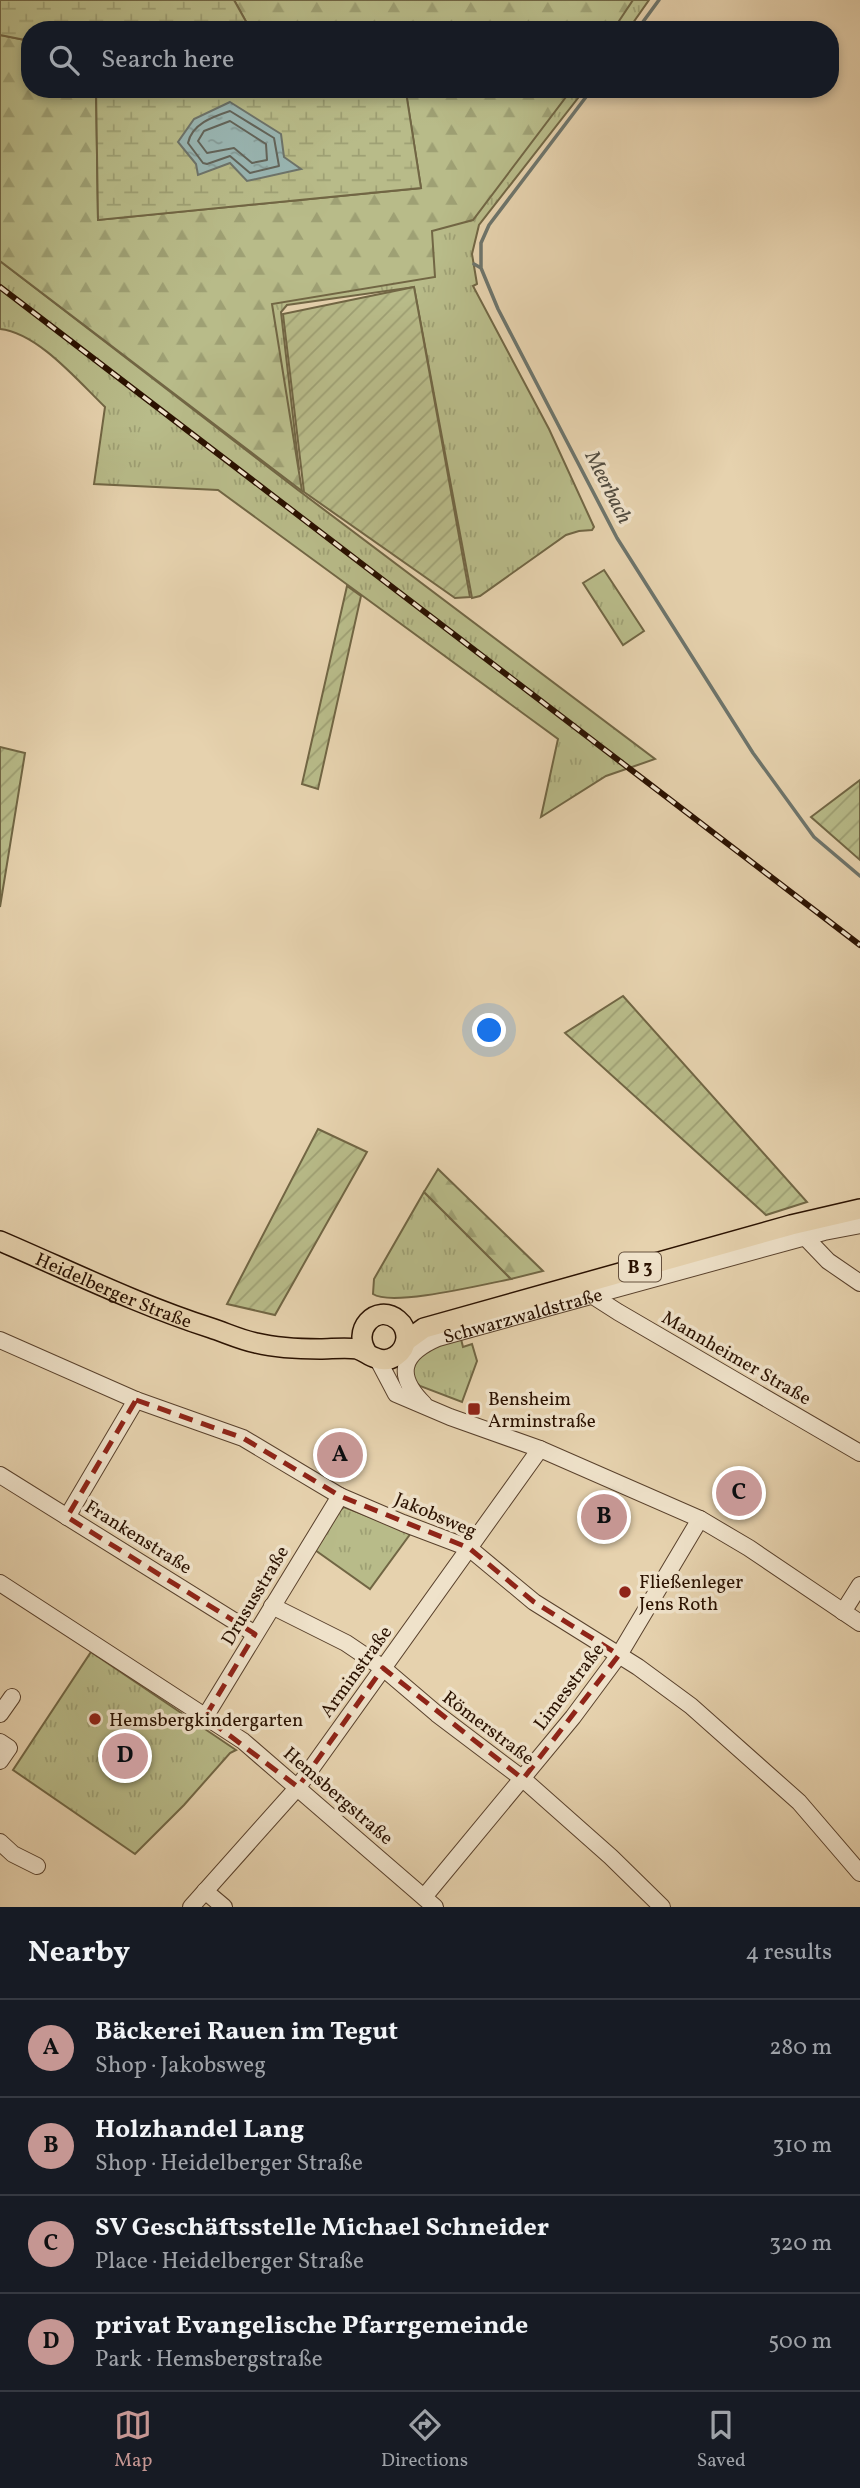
<!DOCTYPE html>
<meta charset="utf-8">
<style>
:root{--surface:#171b24;--page:#242831;--text:#f1f3f6;--muted:#9ea1a6;--line:#363941;--accent:#c59692}
body{margin:0;font-family:Vollkorn,serif;background:var(--page);color:var(--text)}
.you{position:absolute;left:490px;top:1031px;width:24px;height:24px;margin:-18px;border:5px solid #fff;border-radius:50%;background:#1a73e8;box-shadow:0 0 0 10px #1a73e833}
.badge{display:grid;place-items:center;width:46px;height:46px;border-radius:50%;background:var(--accent);color:#111;font-size:23px;font-weight:700}
.pin{position:absolute;translate:-50% -50%;border:4px solid #fff;box-shadow:0 2px 7px #0006}
.list{margin:0;padding:0;list-style:none}
h2{display:flex;justify-content:space-between;align-items:center;height:91px;margin:0;padding:0 28px;font-size:30px}
h2 small{font-size:23px;font-weight:400;color:var(--muted)}
.list li{display:grid;grid-template-columns:46px 1fr auto;gap:21px;align-items:center;box-sizing:border-box;height:98px;padding:0 28px;border-top:2px solid var(--line)}
.list b{display:block;font-size:26px;white-space:nowrap}
.list p{margin:0;font-size:23px;white-space:nowrap;color:var(--muted)}
.list em{font-size:23px;font-style:normal;color:var(--muted)}
.icon{flex:none;width:38px;height:38px;fill:none;stroke:currentColor;stroke-width:2;stroke-linecap:round;stroke-linejoin:round}
.map{position:relative;flex:none;width:860px;height:1907px;overflow:hidden}
.search{position:absolute;background:var(--surface);box-shadow:0 4px 10px #0003;left:21px;right:21px;top:21px;height:77px;display:flex;align-items:center;gap:18px;box-sizing:border-box;padding:0 24px;border-radius:28px;color:var(--muted);font-size:26px}
.sheet{height:483px;background:var(--surface)}
nav{display:flex;justify-content:space-around;align-items:center;box-sizing:border-box;height:98px;border-top:2px solid var(--line);background:var(--surface);font-size:19px;color:var(--muted)}
nav a{display:grid;justify-items:center;gap:4px}
nav .on{color:var(--accent)}
.map>svg:first-child{display:block}
.grass{fill:url(#grass-tufts);stroke:#716644;stroke-width:2}
.forest{fill:url(#forest-firs);stroke:#716644;stroke-width:2}
.wetland{fill:url(#wetland-marsh);stroke:#716644;stroke-width:2}
.garden{fill:url(#garden-furrows);stroke:#716644;stroke-width:2}
.water{fill:url(#water-ripples);stroke:#6d746b;stroke-width:2}
.lines{fill:none;stroke-linecap:round;stroke-linejoin:round}
.shore{stroke:#62645a;stroke-width:2}
.stream{stroke:#6d746b;stroke-width:3.5}
.minor-casing{stroke:#59412c;stroke-width:18}
.major-casing{stroke:#2a1100;stroke-width:22}
.minor{stroke:#efe2ca;stroke-width:16}
.major{stroke:#e6d2ae;stroke-width:19}
.rail-casing{stroke:#2a1100;stroke-width:6}
.rail{stroke:#efe2ca;stroke-width:3.5;stroke-dasharray:10;stroke-linecap:butt}
.marked{fill:none;stroke:#8f2418;stroke-width:5;stroke-dasharray:14 9;stroke-linejoin:round}
.poi-dot{fill:#8f2418;stroke:#efe2ca;stroke-width:2.5}
.labels{text-anchor:middle;stroke-width:7;stroke-linejoin:round;paint-order:stroke}
.shield{fill:#efe2ca;stroke:#65503d;stroke-width:2}
.shield-label{font-size:18px;font-weight:bold;fill:#2a1100}
.street-label{font-size:19px;fill:#2a1100;stroke:#efe2ca}
.poi-label{font-size:19px;fill:#2a1100;stroke:#efe2ca;text-anchor:start}
.water-label{font-size:21px;font-style:italic;fill:#514b3f;stroke:#efe2ca}
</style>
<div class="map">
<svg width="860" height="1907" viewBox="0 0 860 1907">
<defs>
<pattern id="grass-tufts" width="24" height="20" patternUnits="userSpaceOnUse" patternTransform="scale(1.75)"><rect width="24" height="20" fill="#b8bb89"/><path d="M3 7l-1-3M5 7V3M7 7l1-3M15 17l-1-3M17 17v-4M19 17l1-3" fill="none" stroke="#9ea074"/></pattern>
<pattern id="forest-firs" width="22" height="20" patternUnits="userSpaceOnUse" patternTransform="scale(1.75)"><rect width="22" height="20" fill="#b8bb89"/><path d="M5 1l3.5 6h-7zM16 11l3.5 6h-7z" fill="#9ea074"/></pattern>
<pattern id="wetland-marsh" width="20" height="14" patternUnits="userSpaceOnUse" patternTransform="scale(1.75)"><rect width="20" height="14" fill="#b8bb89"/><path d="M1 5h8M5 5V1M11 12h8M15 12V8" fill="none" stroke="#9ea074"/></pattern>
<pattern id="garden-furrows" width="10" height="10" patternUnits="userSpaceOnUse" patternTransform="scale(1.75)"><rect width="10" height="10" fill="#b8bb89"/><path d="M-1 1l2-2M0 10L10 0M9 11l2-2" fill="none" stroke="#9ea074"/></pattern>
<pattern id="water-ripples" width="26" height="14" patternUnits="userSpaceOnUse" patternTransform="scale(1.75)"><rect width="26" height="14" fill="#99b6b3"/><path d="M2 4q2-2 4 0t4 0M15 11q2-2 4 0t4 0" fill="none" stroke="#849b98"/></pattern>
</defs>
<rect width="100%" height="100%" fill="#e6d2ae"/>
<filter id="stains"><feTurbulence type="fractalNoise" baseFrequency=".00286" numOctaves="4"/><feColorMatrix values="0 0 0 0 .2 0 0 0 0 .09 0 0 0 0 .02 0 0 0 .5 -.17"/></filter>
<radialGradient id="worn" r=".72"><stop offset=".6" stop-color="#630" stop-opacity="0"/><stop offset="1" stop-color="#630" stop-opacity=".3"/></radialGradient>
<path class="grass" d="M0 0H649L628 30H30V89H585L479 225 472 254 477 284 473 286 549 429 594 527 592 530 579 531 566 535 480 596 472 598 414 287 287 305 281 312 299 469 293 474 0 257Z
M0 261 298 490 655 759 606 776 541 817 558 739 218 490 94 484 105 407C78 381 38 333 0 329Z
M604 570 644 631 623 645 583 583Z
M424 1192 511 1279C485 1284 392 1307 373 1294L374 1279Z
M461 1339 463 1347 472 1344 477 1361 462 1402 420 1386 411 1378C412 1350 438 1346 461 1339Z
M344 1507 411 1533 370 1589 315 1550 338 1512Z
M91 1652 236 1750 230 1753 184 1805 135 1854 13 1770Z"/>
<path class="forest" d="M234 0H633L613 30H255L249 27Z
M0 35 30 41V89H96L98 220 421 188 406 93 398 89H572L473 220 432 231 435 277 272 304 302 491 0 261Z
M438 1169 543 1271 511 1279 424 1192Z"/>
<path class="wetland" d="M0 0H234L249 27 255 30H30V41L0 35Z
M96 89H398L406 92 421 188 98 220Z"/>
<path class="garden" d="M414 287 470 597 455 598 304 492 283 314Z
M347 586 361 596 318 789 302 784Z
M0 747 25 753 0 907Z
M860 780V860L811 817Z
M623 996 807 1202 766 1215 565 1033Z
M318 1129 367 1152 275 1315 227 1304Z"/>
<path class="water" d="M230 102 281 134 284 157 301 169 247 181 230 163 198 175 196 164 178 142 194 119Z"/>
<g class="lines">
<path class="shore" d="M230 111 274 138 279 166 250 173 230 156 207 164 203 163 188 143C192 124 212 117 230 111Z
M230 121 266 144 267 160 252 163 234 148 207 153 198 141 204 131Z"/>
<path class="stream" d="M637 30 659 0
M592 89 489 225 481 243V268L498 309 617 538 753 753 814 837 860 876
M474 264 481 268"/>
<g class="minor-casing">
<g id="minor">
<path d="M805 1237 828 1261 860 1283"/>
<path d="M593 1296 618 1312 860 1453"/>
<path d="M0 1340 136 1400 243 1438 340 1496 403 1523 469 1548 534 1602 638 1667 691 1706 799 1802 860 1873"/>
<path d="M377 1358 396 1394 450 1417 540 1449 700 1519 749 1548 860 1623"/>
<path id="s1" d="M424 1404C395 1375 401 1354 438 1338L824 1232 860 1225"/>
<path d="M0 1475 255 1634"/>
<path d="M67 1517 136 1400"/>
<path d="M0 1583 243 1741 435 1907"/>
<path d="M272 1606 346 1643 383 1668 437 1714 523 1779 611 1857 662 1907"/>
<path d="M843 1612 860 1585"/>
<path d="M0 1714 12 1697"/>
<path d="M205 1717 340 1496"/>
<path d="M0 1742 9 1748 0 1761"/>
<path d="M0 1842 13 1854 37 1866"/>
<path d="M205 1891 224 1907"/>
<path d="M424 1897 573 1717 619 1655 700 1519"/>
<path d="M191 1907 298 1787 540 1449"/>
</g>
</g>
<g class="major-casing">
<g id="major">
<path id="s2" d="M0 1241C70 1271 139 1305 211 1328 226 1333 241 1340 256 1343 277 1348 299 1349 320 1349 331 1349 346 1347 357 1349 364 1351 369 1356 376 1358 390 1364 405 1353 406 1338 406 1331 403 1324 398 1320 376 1302 350 1331 368 1354"/>
<path d="M406 1341 424 1328 791 1225 860 1209"/>
</g>
</g>
<use href="#minor" class="minor"/>
<use href="#major" class="major"/>
<g class="rail-casing">
<path id="rail" d="M0 287 860 945"/>
</g>
<use href="#rail" class="rail"/>
</g>
<path class="marked" d="M136 1400 243 1438 340 1496 469 1548 534 1602 619 1655 523 1779 383 1668 298 1787 205 1717 255 1634 67 1517Z"/>
<g class="poi-dot">
<rect x="467" y="1402" width="14" height="14" rx="3.5"/>
<circle cx="625" cy="1592" r="7"/>
<circle cx="95" cy="1719" r="7"/>
</g>
<g class="labels">
<rect class="shield" x="619" y="1252.5" width="42" height="29" rx="5"/>
<g class="shield-label">
<text x="640" y="1273">B 3</text>
</g>
<g class="street-label">
<text dy="7" stroke="none"><textPath href="#s2" startOffset="124">Heidelberger Straße</textPath></text>
<text dy="7" stroke="none"><textPath href="#s1" startOffset="175">Schwarzwaldstraße</textPath></text>
<text transform="translate(737 1357) rotate(30)" y="7">Mannheimer Straße</text>
<text transform="translate(436 1514) rotate(23)" y="7">Jakobsweg</text>
<text transform="translate(139 1536) rotate(32)" y="7">Frankenstraße</text>
<text transform="translate(254 1595) rotate(-59)" y="7">Drususstraße</text>
<text transform="translate(355 1671) rotate(-54)" y="7">Arminstraße</text>
<text transform="translate(568 1686) rotate(-53)" y="7">Limesstraße</text>
<text transform="translate(489 1727) rotate(37)" y="7">Römerstraße</text>
<text transform="translate(339 1795) rotate(41)" y="7">Hemsbergstraße</text>
</g>
<g class="poi-label">
<text x="488" y="1405">Bensheim<tspan x="488" dy="22">Arminstraße</tspan></text>
<text x="639" y="1588">Fließenleger<tspan x="639" dy="22">Jens Roth</tspan></text>
<text x="109" y="1726">Hemsbergkindergarten</text>
</g>
<g class="water-label">
<text transform="translate(609 487) rotate(63)" y="7">Meerbach</text>
</g>
</g>
<rect width="100%" height="100%" filter="url(#stains)"/>
<rect width="100%" height="100%" fill="url(#worn)"/>
</svg>
<div class="you"></div>
<div class="pin badge" style="left:340px;top:1455px">A</div>
<div class="pin badge" style="left:604px;top:1517px">B</div>
<div class="pin badge" style="left:739px;top:1493px">C</div>
<div class="pin badge" style="left:125px;top:1756px">D</div>
<div class="search"><svg class="icon" aria-label="search" viewBox="0 0 24 24"><circle cx="10" cy="10" r="6"/><path d="M15 15l6 6"/></svg>Search here</div>
</div>
<section class="sheet">
<h2>Nearby<small>4 results</small></h2>
<ul class="list">
<li><span class="badge">A</span><div><b>Bäckerei Rauen im Tegut</b><p>Shop · Jakobsweg</p></div><em>280 m</em></li>
<li><span class="badge">B</span><div><b>Holzhandel Lang</b><p>Shop · Heidelberger Straße</p></div><em>310 m</em></li>
<li><span class="badge">C</span><div><b>SV Geschäftsstelle Michael Schneider</b><p>Place · Heidelberger Straße</p></div><em>320 m</em></li>
<li><span class="badge">D</span><div><b>privat Evangelische Pfarrgemeinde</b><p>Park · Hemsbergstraße</p></div><em>500 m</em></li>
</ul>
</section>
<nav>
<a class="on"><svg class="icon" aria-label="map" viewBox="0 0 24 24"><path d="M3 6l6-2 6 2 6-2v14l-6 2-6-2-6 2zM9 4v14M15 6v14"/></svg>Map</a>
<a><svg class="icon" aria-label="directions" viewBox="0 0 24 24"><path d="M12 3l9 9-9 9-9-9zM9 14v-3h6M13 9l2 2-2 2"/></svg>Directions</a>
<a><svg class="icon" aria-label="saved" viewBox="0 0 24 24"><path d="M7 4h10v16l-5-4-5 4z"/></svg>Saved</a>
</nav>
